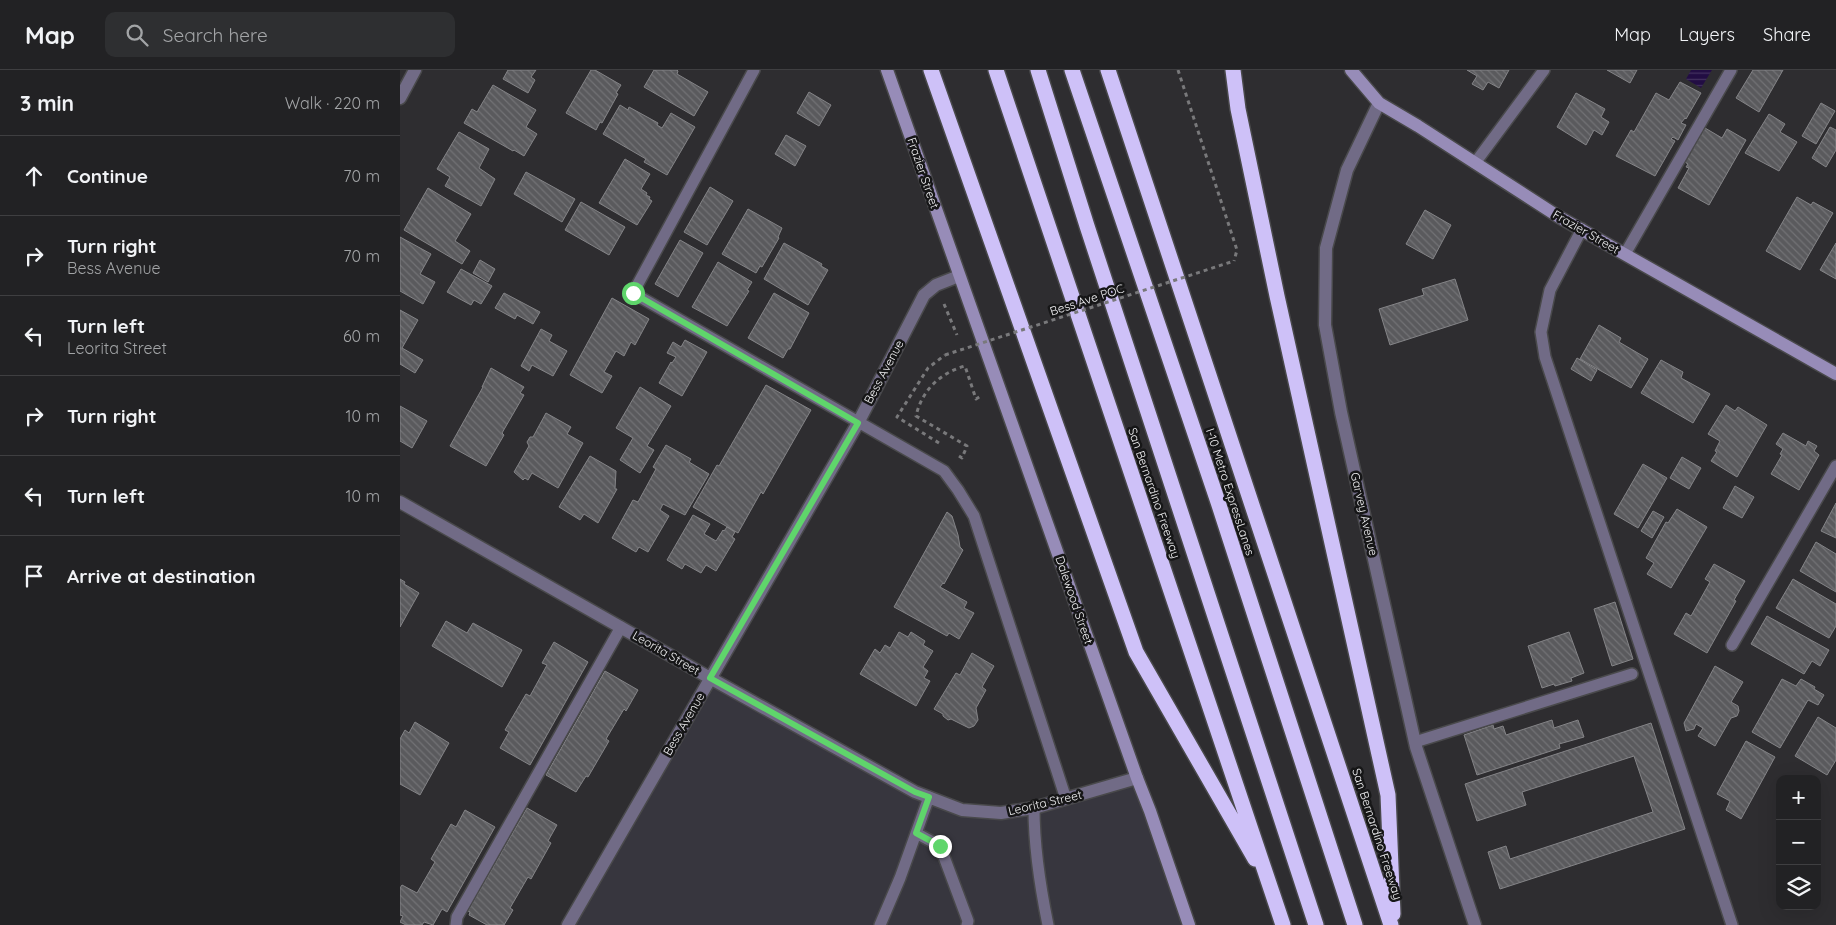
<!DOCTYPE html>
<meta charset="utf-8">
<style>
:root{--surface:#222224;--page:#2e2f31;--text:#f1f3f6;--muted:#a2a4a6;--line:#3f3f41}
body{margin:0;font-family:Quicksand,sans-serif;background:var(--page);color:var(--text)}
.controls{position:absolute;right:15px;bottom:15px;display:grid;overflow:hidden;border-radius:10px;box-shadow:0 5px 20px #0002}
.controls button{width:45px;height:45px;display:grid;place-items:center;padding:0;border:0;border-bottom:1px solid var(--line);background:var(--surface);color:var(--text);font:25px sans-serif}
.stop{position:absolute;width:15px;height:15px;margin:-11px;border:4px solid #5fd56b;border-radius:50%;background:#fff}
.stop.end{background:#5fd56b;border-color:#fff;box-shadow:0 1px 5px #0008}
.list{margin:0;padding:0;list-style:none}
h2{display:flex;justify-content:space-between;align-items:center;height:65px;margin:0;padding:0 20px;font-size:21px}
h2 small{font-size:16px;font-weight:400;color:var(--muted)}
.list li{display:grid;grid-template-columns:32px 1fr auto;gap:15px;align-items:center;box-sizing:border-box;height:80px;padding:0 20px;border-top:1px solid var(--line)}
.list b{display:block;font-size:19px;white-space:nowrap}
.list p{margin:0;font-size:16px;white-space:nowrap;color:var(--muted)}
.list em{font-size:16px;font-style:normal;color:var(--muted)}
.icon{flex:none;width:28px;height:28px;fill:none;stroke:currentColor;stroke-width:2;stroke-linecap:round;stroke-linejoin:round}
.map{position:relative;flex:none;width:1436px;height:855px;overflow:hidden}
header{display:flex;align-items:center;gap:30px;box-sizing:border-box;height:70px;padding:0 25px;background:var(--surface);border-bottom:1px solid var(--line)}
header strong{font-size:24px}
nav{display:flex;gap:28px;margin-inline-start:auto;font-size:18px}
.search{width:350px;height:45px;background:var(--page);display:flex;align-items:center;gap:12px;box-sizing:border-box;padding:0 18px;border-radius:10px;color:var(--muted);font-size:19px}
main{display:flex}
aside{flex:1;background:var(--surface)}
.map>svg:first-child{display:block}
.built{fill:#37363e}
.water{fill:url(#water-rules)}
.building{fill:url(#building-back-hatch);stroke:#848487}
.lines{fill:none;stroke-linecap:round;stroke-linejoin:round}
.lane-casing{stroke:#49494b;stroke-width:14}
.street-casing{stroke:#49494b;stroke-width:15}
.secondary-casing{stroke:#49494b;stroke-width:15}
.highway-casing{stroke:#49494b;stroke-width:18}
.path{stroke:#79797b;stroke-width:3;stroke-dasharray:4 4;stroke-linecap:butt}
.lane{stroke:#716b86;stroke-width:11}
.street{stroke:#716b86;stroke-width:12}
.secondary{stroke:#978cb8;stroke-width:12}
.highway{stroke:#cec1f8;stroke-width:15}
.path-bridge{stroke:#79797b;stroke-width:3;stroke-dasharray:4 4;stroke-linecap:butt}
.route{stroke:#5fd56b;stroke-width:6}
.labels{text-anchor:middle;stroke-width:5;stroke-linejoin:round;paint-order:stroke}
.street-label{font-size:12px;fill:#f2f2f4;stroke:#161617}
</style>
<header>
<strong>Map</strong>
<div class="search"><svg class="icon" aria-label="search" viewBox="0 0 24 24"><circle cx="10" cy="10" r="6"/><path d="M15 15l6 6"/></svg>Search here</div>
<nav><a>Map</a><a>Layers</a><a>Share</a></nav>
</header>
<main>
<aside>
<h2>3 min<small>Walk · 220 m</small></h2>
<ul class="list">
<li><svg class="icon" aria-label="ahead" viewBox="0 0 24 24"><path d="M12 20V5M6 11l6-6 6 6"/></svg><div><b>Continue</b></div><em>70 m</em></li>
<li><svg class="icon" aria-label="right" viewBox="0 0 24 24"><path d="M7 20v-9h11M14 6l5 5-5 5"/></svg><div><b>Turn right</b><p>Bess Avenue</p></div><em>70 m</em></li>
<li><svg class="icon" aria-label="left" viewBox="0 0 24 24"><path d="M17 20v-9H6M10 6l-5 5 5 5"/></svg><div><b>Turn left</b><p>Leorita Street</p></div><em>60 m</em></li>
<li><svg class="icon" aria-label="right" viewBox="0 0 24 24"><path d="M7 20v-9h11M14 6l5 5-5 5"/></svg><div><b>Turn right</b></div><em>10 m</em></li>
<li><svg class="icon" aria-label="left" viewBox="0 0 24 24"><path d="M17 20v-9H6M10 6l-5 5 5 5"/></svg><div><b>Turn left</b></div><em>10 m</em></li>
<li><svg class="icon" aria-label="arrive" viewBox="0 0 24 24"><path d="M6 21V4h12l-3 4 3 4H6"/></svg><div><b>Arrive at destination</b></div></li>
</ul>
</aside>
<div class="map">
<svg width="1436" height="855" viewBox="0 0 1436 855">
<defs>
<pattern id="water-rules" width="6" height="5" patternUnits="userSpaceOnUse" patternTransform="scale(1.25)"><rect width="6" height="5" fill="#220d43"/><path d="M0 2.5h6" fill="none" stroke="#43315f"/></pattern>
<pattern id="building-back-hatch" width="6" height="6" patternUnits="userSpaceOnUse" patternTransform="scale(1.25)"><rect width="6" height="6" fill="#5a5a5d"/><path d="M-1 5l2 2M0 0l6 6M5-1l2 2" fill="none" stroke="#727275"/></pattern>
</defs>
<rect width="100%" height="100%" fill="#2e2d30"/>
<path class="built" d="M310 608 515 722 601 743 737 708 785 855H168Z"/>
<path class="water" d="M1291 0H1312L1301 18 1286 9Z"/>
<path class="building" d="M108 0H136L131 7 135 10 128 23 103 9Z
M191 0H195L221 15 216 23 218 24 202 53 200 52 196 60 166 43Z
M254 0H277L278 1 277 4 308 22 294 46 244 17Z
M1067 0H1109L1099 18 1088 12 1083 20 1072 14 1077 6Z
M1207 0H1237L1230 13Z
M1353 0H1383L1359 42 1336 28Z
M1280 12 1301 23 1286 49 1285 48 1281 53 1286 55 1278 70 1273 67 1271 69 1275 71 1255 106 1216 86 1231 60 1234 62 1256 23 1269 30Z
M93 15 136 40 126 57 137 64 124 86 114 80 113 81 64 53 72 39 77 42Z
M409 22 431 35 419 56 397 43Z
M1176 23 1205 39 1201 47 1209 52 1202 65 1194 60 1186 75 1157 57Z
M1421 33 1435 41 1416 74 1402 66Z
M220 35 228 40 229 37 258 53 257 55 262 58 271 43 295 57 267 105 244 92 246 89 203 64Z
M1369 44 1385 54 1380 62 1397 72 1379 101 1345 83Z
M1430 57 1436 60V80L1426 97 1412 88Z
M1305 58 1322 68 1327 59 1346 70 1309 135 1278 118 1289 98 1286 97 1288 94 1283 91 1291 78 1293 79Z
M59 62 89 79 79 98 95 109 81 136 45 116 50 107 37 99Z
M386 65 406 76 395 96 375 84Z
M225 89 250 104 241 119 247 123 246 125 250 127 249 129 252 131 237 155 199 133Z
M126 102 175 129 162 152 114 124Z
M310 117 333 131 307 175 284 162Z
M28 118 71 144 55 171 70 181 62 194 4 160Z
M1397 127 1411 135 1413 132 1433 143 1400 200 1366 181Z
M181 132 225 157 209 185 165 160Z
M348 139 382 158 378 167 379 168 362 197 360 196 356 203 322 184Z
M1025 140 1051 155 1033 189 1006 174Z
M0 167 31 184 20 204 35 212 23 234 0 221Z
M280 170 303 183 278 227 255 214Z
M384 173 422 194 421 196 428 200 408 235 364 209Z
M1436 173V209L1420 200Z
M80 190 95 199 88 212 73 203Z
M318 192 352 212 347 220 349 221 327 256 292 237Z
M61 199 92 216 81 234 74 230 71 235 47 222Z
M1055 209 1068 250 990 275 979 239 1024 225 1022 219Z
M104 223 140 242 133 254 117 245 115 249 95 238Z
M374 223 409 243 390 279H388L383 288 348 268Z
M212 228 249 249 235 275 231 272 224 286 216 281 204 302 212 306 202 323 170 305Z
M0 240 18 250 2 278 23 290 15 303 0 294Z
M1199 255 1221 268 1219 272 1248 289 1231 318 1180 289Z
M141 259 152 265 149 271 167 281 153 306 132 295 129 301 121 296Z
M285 270 307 282 282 326 259 313 271 292 272 293 276 287 267 283 273 272 281 277Z
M1177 288 1197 300 1191 311 1171 299Z
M1261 290 1283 302 1281 308 1310 324 1293 353 1241 323Z
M91 298 124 317 120 323 124 325 102 363 104 365 86 396 50 376 83 317H82Z
M366 315 411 340 363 424 361 422 338 463 293 437 317 395 319 396Z
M240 317 271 336 247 376 254 380 240 403 220 390 233 368 216 358Z
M1326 335 1335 341 1338 337 1367 355 1337 407 1311 391 1317 382 1315 381 1320 371 1308 364Z
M0 336 27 351 12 378 0 371Z
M146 343 171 357 167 364 183 373 158 418 132 403 128 410 125 408 123 410 114 402 129 376 127 372 130 367H133Z
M1383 363 1406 376 1408 371 1417 376 1414 381 1419 385 1399 420 1371 404 1382 385 1380 384 1383 379 1376 374Z
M266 375 291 389 289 392 309 404 285 445 263 434 260 440 269 446 248 482 239 477 236 482 212 468 233 430 238 432 256 399 253 397Z
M190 386 216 401 215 419H217L198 453 184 444 180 450 159 437Z
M1282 387 1301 398 1289 419 1270 408Z
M1243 394 1267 408 1238 458 1214 444Z
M1335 416 1354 427 1342 448 1323 438Z
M1436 433V468L1421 461Z
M1277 439 1307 457 1271 518 1247 504 1254 493 1246 488 1266 452 1268 453Z
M1253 441 1264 447 1252 468 1241 461Z
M547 442 552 446 558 465 560 477 563 480 544 514 543 513 540 517 567 532 564 538 574 543 559 569 549 563 547 566 494 537Z
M293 445 310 454 304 464 316 471 323 460 324 461 327 457 335 462 332 467 335 469 316 501 306 495 301 503 285 494 282 499 267 490Z
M1416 472 1436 484V522L1400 501Z
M1314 494 1345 511 1334 530 1336 531 1307 583 1274 564 1286 543 1291 546 1310 512 1305 509Z
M0 509 5 512 4 514 19 523 0 557Z
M1393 509 1436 534V556L1429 568 1376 538Z
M1215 532 1233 589 1212 596 1194 539Z
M1367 546 1429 580 1420 596 1412 591 1404 604 1351 574Z
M46 551 67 563 73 553 122 580 102 617 32 576Z
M499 562 508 567 511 562 525 571 523 575 533 581 523 597 528 601 524 608 530 611 516 636 460 604 475 579 480 583 485 575 490 578Z
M1169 562 1184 603 1171 608 1172 611 1155 616 1154 614 1142 618 1128 576Z
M154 572 188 592 130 695 100 678 109 662 105 660 126 624 130 626 147 595 142 593Z
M572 583 594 596 582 617 586 620 576 638 578 650 574 656 569 658 551 649 548 650 543 646V644L534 639 556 603 560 605Z
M1315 596 1343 612 1331 632 1338 636 1339 641 1337 646 1331 648 1315 676 1298 666 1303 658 1296 654 1294 659 1286 661 1284 653Z
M205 601 238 620 226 641 224 639 206 669 209 671 188 707 186 706 176 722 146 705Z
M1382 609 1396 616 1401 609 1415 617 1414 619 1424 625 1418 635 1408 630 1380 678 1352 662Z
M1418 647 1436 658V690L1427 705 1395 686Z
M1152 650 1154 658 1178 650 1184 667 1159 674 1160 678 1077 705 1064 665 1093 655 1094 659 1103 656 1106 665Z
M15 652 49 673 20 725 0 714V669L5 660 9 663Z
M1251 653 1285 759 1100 819 1088 782 1106 776 1110 789 1253 742 1234 686 1122 722 1126 735 1077 751 1065 714Z
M1346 671 1375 687 1341 749 1326 740 1330 731 1317 724Z
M127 738 157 755 148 771 151 773 131 809 128 807 110 838 113 840 104 855H87L69 845 70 842 68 841Z
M65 740 95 757 47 842 42 839 33 855 24 852 22 855H6L0 852 3 846 0 845V818L2 815 17 823 35 792 31 789 51 754 56 757Z"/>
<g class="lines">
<g class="lane-casing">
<path id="lane" d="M354 0 233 223 544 401 558 420 574 446 666 729
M1075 93 1144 0
M1182 159 1150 220 1141 262 1145 287 1332 855
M1225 184 1331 0
M1332 575 1436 396
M1015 672 1232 604
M634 738C634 777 640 816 648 855
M516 763 540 776 568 851 567 855
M56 855 57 847 221 557
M480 855 500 808 529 727"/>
</g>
<g class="street-casing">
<path id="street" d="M0 28 15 0
M979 33 947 100 926 178 925 255 941 342 1016 677 1075 855
M0 432 310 608 515 722 562 740 601 743 634 738 737 708
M168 855 458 353 524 225 536 215 559 206"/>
</g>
<g class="secondary-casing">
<path id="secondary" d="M487 0 737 708 750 741 789 855
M951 0 979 33 1018 56 1159 147 1436 304"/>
</g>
<g class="highway-casing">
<path id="highway" d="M531 0 736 582 855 789
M596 0 883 855
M638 0 687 156 916 855
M672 0 818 432 955 855
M708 0 991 855
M833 0 838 39 877 226 988 725 993 844"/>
</g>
<path class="path" d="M778 0 837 180 834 191
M544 234 557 265
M539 373 497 347 528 298 545 285
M559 386 562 388 567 376 516 346C522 320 540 303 565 296L576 329 581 326V324"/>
<use href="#lane" class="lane"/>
<use href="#street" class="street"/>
<use href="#secondary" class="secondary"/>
<use href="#highway" class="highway"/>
<path class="path-bridge" d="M545 285 834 191"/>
</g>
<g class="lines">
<path class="route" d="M233 223 458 353 310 608 515 722 529 727 516 763 540 776"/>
</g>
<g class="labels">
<g class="street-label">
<text transform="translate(523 103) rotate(71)" y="4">Frazier Street</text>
<text transform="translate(1186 162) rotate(30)" y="4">Frazier Street</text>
<text transform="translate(687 230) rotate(-18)" y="4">Bess Ave POC</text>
<text transform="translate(484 302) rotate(-62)" y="4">Bess Avenue</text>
<text transform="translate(830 422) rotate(72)" y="4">I-10 Metro ExpressLanes</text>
<text transform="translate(754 423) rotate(71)" y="4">San Bernardino Freeway</text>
<text transform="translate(964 444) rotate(77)" y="4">Garvey Avenue</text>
<text transform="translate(674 530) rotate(71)" y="4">Dalewood Street</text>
<text transform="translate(266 583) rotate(30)" y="4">Leorita Street</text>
<text transform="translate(284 654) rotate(-60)" y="4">Bess Avenue</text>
<text transform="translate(645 733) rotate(-13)" y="4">Leorita Street</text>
<text transform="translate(977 764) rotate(72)" y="4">San Bernardino Freeway</text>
</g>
</g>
</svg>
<div class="controls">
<button>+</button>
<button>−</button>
<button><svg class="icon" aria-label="layers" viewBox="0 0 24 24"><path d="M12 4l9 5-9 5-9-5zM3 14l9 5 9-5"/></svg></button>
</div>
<div class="stop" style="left:233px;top:223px"></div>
<div class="stop end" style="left:540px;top:776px"></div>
</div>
</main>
